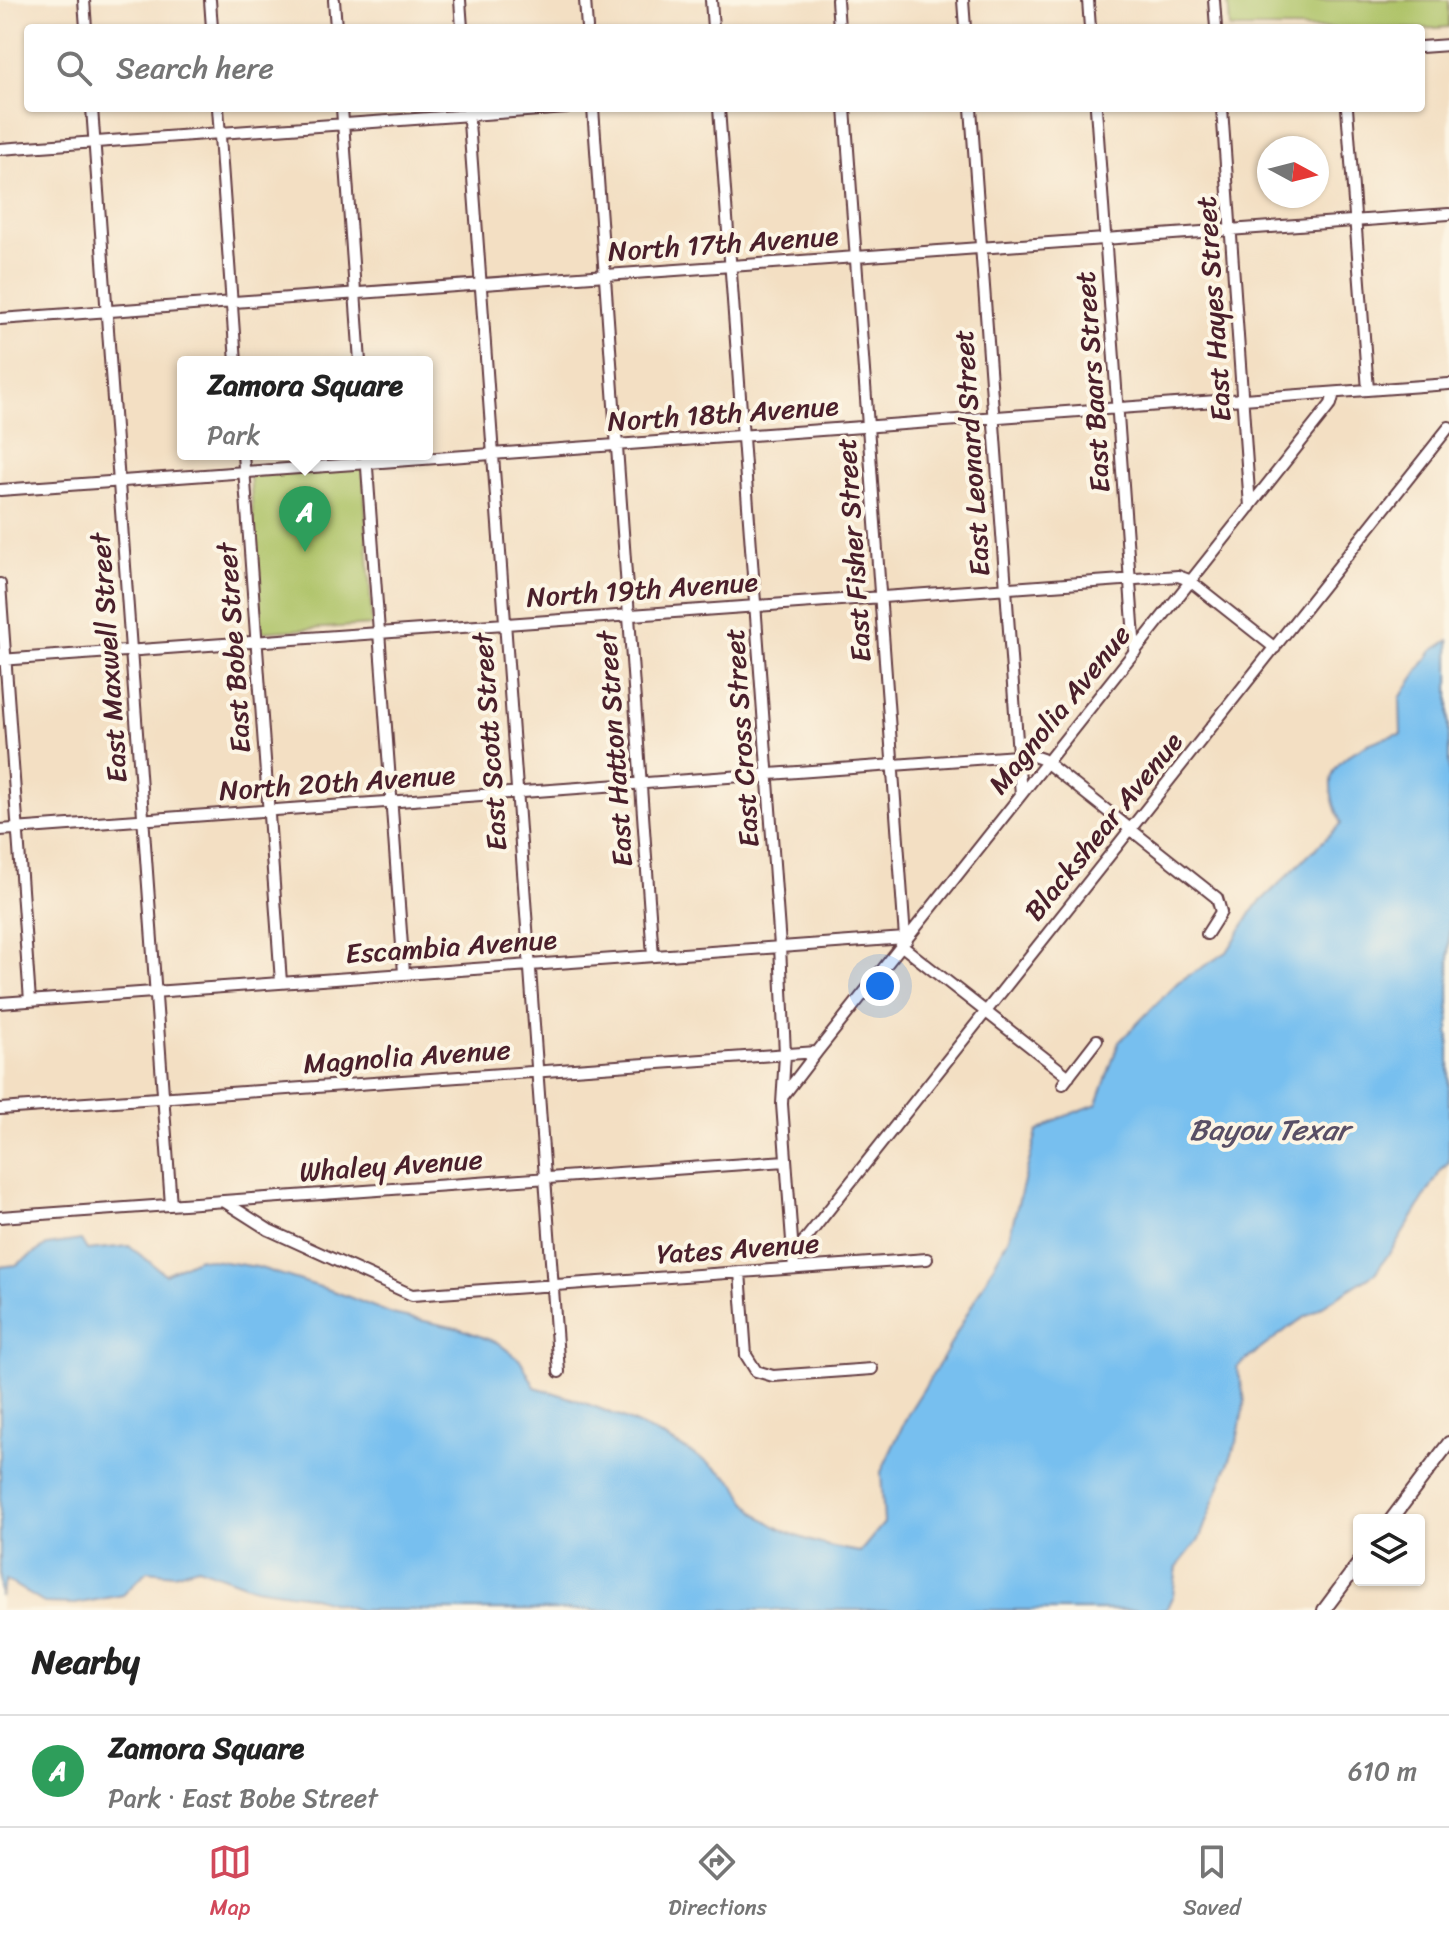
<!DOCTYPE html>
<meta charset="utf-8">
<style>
:root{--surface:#fff;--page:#f6f6f6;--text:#222;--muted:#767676;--line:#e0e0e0;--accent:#d1495b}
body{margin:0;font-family:Sriracha,sans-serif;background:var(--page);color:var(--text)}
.controls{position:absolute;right:24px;bottom:24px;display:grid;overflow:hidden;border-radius:8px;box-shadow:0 2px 6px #0004}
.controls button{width:72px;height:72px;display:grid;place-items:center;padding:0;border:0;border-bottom:2px solid var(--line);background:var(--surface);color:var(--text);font:40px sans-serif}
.compass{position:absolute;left:1257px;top:136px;width:72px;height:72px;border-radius:50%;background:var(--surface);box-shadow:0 2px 6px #0004;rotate:97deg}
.you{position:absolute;left:880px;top:986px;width:28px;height:28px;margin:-20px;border:6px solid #fff;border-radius:50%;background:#1a73e8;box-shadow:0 0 0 12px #1a73e833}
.badge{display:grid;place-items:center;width:52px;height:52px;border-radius:50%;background:var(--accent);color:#fff;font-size:26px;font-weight:700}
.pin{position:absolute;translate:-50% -66px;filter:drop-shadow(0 2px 4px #0008)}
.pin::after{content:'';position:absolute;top:42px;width:28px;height:24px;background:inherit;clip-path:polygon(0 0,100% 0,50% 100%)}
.popup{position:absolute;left:177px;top:356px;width:256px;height:104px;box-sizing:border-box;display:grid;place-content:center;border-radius:8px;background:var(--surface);filter:drop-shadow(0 2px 6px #0005);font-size:26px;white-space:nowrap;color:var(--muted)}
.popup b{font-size:30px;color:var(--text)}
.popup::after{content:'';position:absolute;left:50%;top:100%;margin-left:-16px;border:16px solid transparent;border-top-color:var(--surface)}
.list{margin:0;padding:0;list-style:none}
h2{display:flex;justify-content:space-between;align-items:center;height:104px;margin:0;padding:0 32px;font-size:34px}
h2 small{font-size:26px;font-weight:400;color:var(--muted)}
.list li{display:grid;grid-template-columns:52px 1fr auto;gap:24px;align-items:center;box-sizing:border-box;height:112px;padding:0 32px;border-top:2px solid var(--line)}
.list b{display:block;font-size:30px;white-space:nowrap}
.list p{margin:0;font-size:26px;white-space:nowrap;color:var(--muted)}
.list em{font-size:26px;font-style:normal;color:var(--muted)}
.icon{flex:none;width:44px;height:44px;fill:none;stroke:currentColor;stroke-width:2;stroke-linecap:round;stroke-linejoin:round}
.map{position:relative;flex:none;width:1449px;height:1610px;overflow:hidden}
.search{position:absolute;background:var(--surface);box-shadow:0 2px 6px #0004;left:24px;right:24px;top:24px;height:88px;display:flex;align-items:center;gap:20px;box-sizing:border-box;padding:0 28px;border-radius:8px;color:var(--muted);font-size:30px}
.sheet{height:216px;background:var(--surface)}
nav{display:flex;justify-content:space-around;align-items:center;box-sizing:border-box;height:112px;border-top:2px solid var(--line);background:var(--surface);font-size:22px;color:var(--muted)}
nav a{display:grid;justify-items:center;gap:4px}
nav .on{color:var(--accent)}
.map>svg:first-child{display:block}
.green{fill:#aec367;stroke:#7c7149;stroke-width:2}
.water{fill:#77bfef;stroke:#606f8d;stroke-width:2}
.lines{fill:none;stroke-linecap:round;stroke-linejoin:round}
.minor-casing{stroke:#633c42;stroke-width:14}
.major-casing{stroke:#633c42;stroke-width:16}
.minor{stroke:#fff;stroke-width:10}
.major{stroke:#fff;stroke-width:12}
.labels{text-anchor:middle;stroke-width:8;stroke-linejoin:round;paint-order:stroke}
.street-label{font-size:28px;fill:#4a1f2b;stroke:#fcf5e5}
.water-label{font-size:30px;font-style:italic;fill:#584f66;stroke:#fcf5e5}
</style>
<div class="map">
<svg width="1449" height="1610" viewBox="0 0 1449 1610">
<rect width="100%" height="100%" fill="#fcf5e5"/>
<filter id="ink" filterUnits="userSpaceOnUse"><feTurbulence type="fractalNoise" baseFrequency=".0125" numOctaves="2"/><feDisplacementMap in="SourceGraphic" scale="16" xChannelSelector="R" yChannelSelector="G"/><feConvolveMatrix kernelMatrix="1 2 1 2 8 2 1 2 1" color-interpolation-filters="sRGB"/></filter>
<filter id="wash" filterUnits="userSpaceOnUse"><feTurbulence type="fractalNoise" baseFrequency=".006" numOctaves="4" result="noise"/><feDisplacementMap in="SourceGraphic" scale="32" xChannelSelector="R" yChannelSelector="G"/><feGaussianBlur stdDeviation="1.8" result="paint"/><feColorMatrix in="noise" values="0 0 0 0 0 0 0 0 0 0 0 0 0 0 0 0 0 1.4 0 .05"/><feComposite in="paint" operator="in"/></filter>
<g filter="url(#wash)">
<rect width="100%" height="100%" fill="#f3dfc3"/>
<path class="green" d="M1228 0H1449V27L1421 29 1230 28Z
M363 467 372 625 261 632 250 476Z"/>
<path class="water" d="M1449 640V1162L1440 1172 1398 1241 1375 1273 1291 1326 1237 1367 1245 1400 1237 1441 1200 1538 1177 1567 1173 1595 1166 1610H359L309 1596 255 1588 198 1567 174 1574 147 1571 123 1595 75 1604 44 1603 6 1580 0 1597V1267L16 1265 47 1245 81 1240 87 1250 129 1246 165 1274 199 1258 257 1267 336 1292 392 1314 461 1329 498 1343 521 1361 535 1387C591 1403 650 1427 700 1458 711 1465 726 1474 735 1483 741 1489 743 1498 748 1504 771 1533 825 1547 860 1552L884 1523 881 1472 909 1412 943 1358 1009 1237 1037 1132 1060 1118 1097 1104 1119 1042 1178 982 1227 952 1255 907 1341 824C1336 809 1330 797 1331 781 1334 755 1379 737 1401 734L1400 698 1432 651Z"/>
</g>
<g filter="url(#ink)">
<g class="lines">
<g class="minor-casing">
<path id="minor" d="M84 0 86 28
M210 0 212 28
M334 0 336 28
M460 0 462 28
M585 0 587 28
M711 0 713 28
M837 0 839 28
M963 0 965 28
M1088 0 1090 28
M1214 0 1216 28
M1421 47 1449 45
M92 108 171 1205
M218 108 236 362
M342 108 360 362
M468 108 559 1372
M593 108 653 956
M719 108 780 946 785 1054 782 1104 794 1268
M845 108 905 938 907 940
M971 108 1021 795
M1096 108 1135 652
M1222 108 1250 507
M1347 108 1368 390
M0 149 567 108
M0 319 1449 214
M243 454 281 982
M366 454 404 973
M0 490 1449 384
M0 584 30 1001
M0 660 1178 576 1189 580 1275 648
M0 830 1030 755 1042 759 1217 898 1221 912 1207 934
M902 946 1069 1077
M0 1003 905 938
M1063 1084 1097 1040
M784 1095 817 1052
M0 1109 817 1052 1331 404 1334 393
M225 1202 269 1230 412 1295 927 1259
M0 1217 786 1161
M793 1255 1449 427
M740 1272 746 1355 756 1371 773 1376 872 1369"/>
</g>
<g class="major-casing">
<path id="major" d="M1391 1520 1449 1443
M1324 1610 1359 1563"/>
</g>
<use href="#minor" class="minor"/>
<use href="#major" class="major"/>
</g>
</g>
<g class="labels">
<g class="street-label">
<text transform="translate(723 243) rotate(-4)" y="10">North 17th Avenue</text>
<text transform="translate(1213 309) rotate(-94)" y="10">East Hayes Street</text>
<text transform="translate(1092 382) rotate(-94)" y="10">East Baars Street</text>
<text transform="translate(723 413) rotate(-4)" y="10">North 18th Avenue</text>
<text transform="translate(971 453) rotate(-94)" y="10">East Leonard Street</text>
<text transform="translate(853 550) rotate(-94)" y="10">East Fisher Street</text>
<text transform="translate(642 589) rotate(-4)" y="10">North 19th Avenue</text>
<text transform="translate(233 648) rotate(-94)" y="10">East Bobe Street</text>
<text transform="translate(108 658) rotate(-94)" y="10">East Maxwell Street</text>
<text transform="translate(1059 709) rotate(-51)" y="10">Magnolia Avenue</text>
<text transform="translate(741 738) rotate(-94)" y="10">East Cross Street</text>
<text transform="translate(489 742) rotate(-94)" y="10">East Scott Street</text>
<text transform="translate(614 749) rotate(-94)" y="10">East Hatton Street</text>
<text transform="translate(337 782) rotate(-4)" y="10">North 20th Avenue</text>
<text transform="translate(1103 826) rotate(-51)" y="10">Blackshear Avenue</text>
<text transform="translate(451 946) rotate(-4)" y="10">Escambia Avenue</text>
<text transform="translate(407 1056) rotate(-4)" y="10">Magnolia Avenue</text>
<text transform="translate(391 1165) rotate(-4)" y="10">Whaley Avenue</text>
<text transform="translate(738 1248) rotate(-4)" y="10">Yates Avenue</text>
</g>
<g class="water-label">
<text x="1269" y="1140">Bayou Texar</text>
</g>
</g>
</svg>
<div class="controls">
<button><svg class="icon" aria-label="layers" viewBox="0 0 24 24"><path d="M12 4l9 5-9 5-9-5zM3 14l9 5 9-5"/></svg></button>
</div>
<svg class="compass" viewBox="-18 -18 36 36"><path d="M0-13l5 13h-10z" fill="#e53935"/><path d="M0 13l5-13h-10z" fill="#767676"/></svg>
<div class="you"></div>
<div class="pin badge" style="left:305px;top:552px;background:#2e9e5b">A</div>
<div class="popup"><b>Zamora Square</b>Park</div>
<div class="search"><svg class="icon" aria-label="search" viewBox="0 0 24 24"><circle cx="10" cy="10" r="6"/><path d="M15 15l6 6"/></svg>Search here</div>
</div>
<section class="sheet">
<h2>Nearby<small></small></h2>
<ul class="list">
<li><span class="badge" style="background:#2e9e5b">A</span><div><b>Zamora Square</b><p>Park · East Bobe Street</p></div><em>610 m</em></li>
</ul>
</section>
<nav>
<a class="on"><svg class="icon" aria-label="map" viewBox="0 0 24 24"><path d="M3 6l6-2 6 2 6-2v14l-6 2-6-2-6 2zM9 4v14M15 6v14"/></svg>Map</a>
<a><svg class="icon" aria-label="directions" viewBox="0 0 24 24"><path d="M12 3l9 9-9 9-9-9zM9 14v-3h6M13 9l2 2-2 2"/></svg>Directions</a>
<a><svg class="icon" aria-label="saved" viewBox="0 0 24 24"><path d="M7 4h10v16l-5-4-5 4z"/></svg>Saved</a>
</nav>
